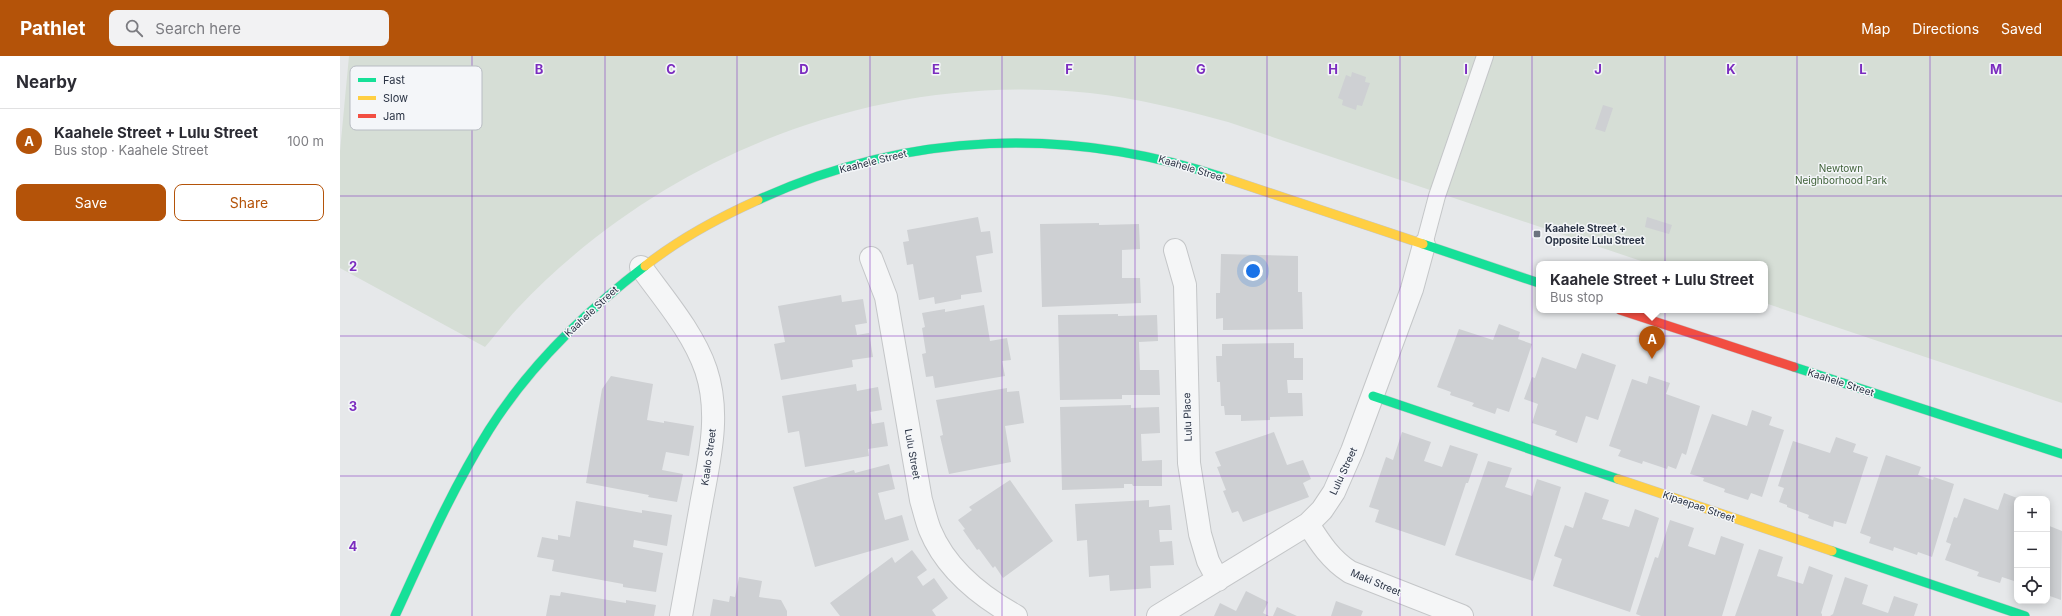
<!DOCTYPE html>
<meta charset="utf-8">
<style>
:root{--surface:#fff;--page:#f2f2f3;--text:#2b2b33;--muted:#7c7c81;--line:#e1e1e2;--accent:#b45309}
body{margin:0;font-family:Inter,sans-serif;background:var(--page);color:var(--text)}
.controls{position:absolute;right:12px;bottom:12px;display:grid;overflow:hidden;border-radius:8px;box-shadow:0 2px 10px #0003}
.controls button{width:36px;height:36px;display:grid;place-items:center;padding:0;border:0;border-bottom:1px solid var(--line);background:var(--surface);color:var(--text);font:20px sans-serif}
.you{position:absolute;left:913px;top:215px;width:14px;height:14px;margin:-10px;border:3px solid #fff;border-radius:50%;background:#1a73e8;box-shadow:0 0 0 6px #1a73e833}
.badge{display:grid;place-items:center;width:26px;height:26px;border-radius:50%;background:var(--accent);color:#fff;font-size:13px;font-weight:700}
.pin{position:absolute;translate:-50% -33px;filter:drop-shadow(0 1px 2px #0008)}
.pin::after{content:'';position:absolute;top:21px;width:14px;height:12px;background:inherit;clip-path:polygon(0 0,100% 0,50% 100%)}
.popup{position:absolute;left:1196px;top:205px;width:232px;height:52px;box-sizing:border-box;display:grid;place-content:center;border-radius:8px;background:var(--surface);filter:drop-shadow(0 1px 3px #0005);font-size:13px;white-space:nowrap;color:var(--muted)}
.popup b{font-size:15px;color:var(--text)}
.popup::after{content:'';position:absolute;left:50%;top:100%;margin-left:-8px;border:8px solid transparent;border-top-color:var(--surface)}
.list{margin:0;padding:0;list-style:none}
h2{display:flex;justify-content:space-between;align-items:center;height:52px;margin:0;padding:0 16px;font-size:17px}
h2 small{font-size:13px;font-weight:400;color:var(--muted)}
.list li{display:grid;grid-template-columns:26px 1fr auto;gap:12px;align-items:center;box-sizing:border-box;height:64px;padding:0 16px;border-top:1px solid var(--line)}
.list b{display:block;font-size:15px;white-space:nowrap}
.list p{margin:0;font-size:13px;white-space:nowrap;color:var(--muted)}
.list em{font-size:13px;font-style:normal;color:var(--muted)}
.actions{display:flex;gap:8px;padding:12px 16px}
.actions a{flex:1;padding:9px 0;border:1px solid var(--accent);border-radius:8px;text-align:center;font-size:14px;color:var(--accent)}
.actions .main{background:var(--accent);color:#fff}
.icon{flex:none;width:22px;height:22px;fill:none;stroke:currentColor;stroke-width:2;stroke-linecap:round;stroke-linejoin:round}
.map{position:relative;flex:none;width:1722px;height:560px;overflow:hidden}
header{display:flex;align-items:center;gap:24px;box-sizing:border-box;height:56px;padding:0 20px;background:var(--accent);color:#fff}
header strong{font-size:19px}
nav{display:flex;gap:22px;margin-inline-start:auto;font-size:14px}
.search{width:280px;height:36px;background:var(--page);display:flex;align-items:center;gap:10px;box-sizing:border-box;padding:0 14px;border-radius:8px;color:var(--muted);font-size:15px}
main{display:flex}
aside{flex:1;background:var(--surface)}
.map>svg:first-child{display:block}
.green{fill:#d6ded6}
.building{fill:#ced0d3}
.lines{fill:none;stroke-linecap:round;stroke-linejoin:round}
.lane-casing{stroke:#c4c6c8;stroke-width:18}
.street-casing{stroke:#c4c6c8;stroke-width:24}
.fast-casing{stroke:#c4c6c8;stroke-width:10}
.slow-casing{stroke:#c4c6c8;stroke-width:10}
.jam-casing{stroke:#c4c6c8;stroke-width:10}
.lane{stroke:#f5f6f7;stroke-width:16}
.street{stroke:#f5f6f7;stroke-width:22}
.fast{stroke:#16e098;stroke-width:9}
.slow{stroke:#ffcf43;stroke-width:9}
.jam{stroke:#f24e42;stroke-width:9}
.grid{fill:none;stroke:#7b2cbf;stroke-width:1;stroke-opacity:0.55}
.poi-dot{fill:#6c737f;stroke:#f4f6f9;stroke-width:1.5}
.labels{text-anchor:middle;stroke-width:3;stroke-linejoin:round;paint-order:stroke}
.street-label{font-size:10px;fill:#2b3445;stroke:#f4f6f9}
.park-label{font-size:10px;fill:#3f6138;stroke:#f4f6f9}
.poi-label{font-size:10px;font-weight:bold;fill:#2b3445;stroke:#f4f6f9;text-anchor:start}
.key{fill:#f4f6f9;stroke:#b8bcc3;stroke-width:1}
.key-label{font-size:11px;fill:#2b3445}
.grid-label{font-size:13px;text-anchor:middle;font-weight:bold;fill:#7b2cbf;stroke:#f4f6f9;stroke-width:3;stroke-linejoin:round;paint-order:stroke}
</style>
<header>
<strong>Pathlet</strong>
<div class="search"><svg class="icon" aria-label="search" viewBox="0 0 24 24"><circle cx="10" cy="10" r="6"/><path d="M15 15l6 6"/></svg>Search here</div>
<nav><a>Map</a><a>Directions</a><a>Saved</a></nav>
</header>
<main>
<aside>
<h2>Nearby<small></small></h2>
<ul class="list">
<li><span class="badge">A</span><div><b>Kaahele Street + Lulu Street</b><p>Bus stop · Kaahele Street</p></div><em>100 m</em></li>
</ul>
<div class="actions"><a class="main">Save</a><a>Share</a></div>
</aside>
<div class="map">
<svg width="1722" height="560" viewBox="0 0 1722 560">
<rect width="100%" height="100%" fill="#e6e8ea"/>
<path class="green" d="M9 0H1722V347L1425 247V208H1310L888 66C843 54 797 42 750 37 538 15 323 98 177 253 166 265 156 278 145 291L0 212V95Z"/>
<path class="building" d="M1012 16 1026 21 1025 26 1030 27 1022 50 1017 49 1016 54 1002 49 1003 44 998 42 1006 19 1011 21Z
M1263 49 1273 52 1265 76 1255 73Z
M638 161 641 176 650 175 653 197 636 200 642 236 621 239V243L595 248 594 241 579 244 573 208 567 209 563 186 569 185 567 174Z
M1307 161 1332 169 1329 178 1305 171Z
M759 167V169L799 168 800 193 782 194V222H800L801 247 702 251 700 168Z
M881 198 958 200V236H962L963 273 883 274V262L876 263V237H880Z
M501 239 502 246 523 243 527 267 515 269 517 279 529 277 533 301 512 304 513 311 441 324 434 288 445 286 438 250Z
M644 249 650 285 667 282 671 304 662 305 665 320 595 332 593 320 586 321 582 298 586 297 582 272 585 271 582 257 605 253V256Z
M778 258V260L817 259 818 285 799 286 800 314H819L820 339H782V343L720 344 718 259Z
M1159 268 1180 276 1178 283 1192 288 1169 356 1157 352 1155 358 1132 350 1134 347 1110 339 1111 336 1097 331 1119 273 1153 284Z
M954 287V302H963V324H947L948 337H962L963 360 930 361V364L901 365V359H885L884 350H881L880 326H877L876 300H882V288Z
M1242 297 1276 309 1258 364 1246 360 1237 387 1215 379 1217 375 1192 367 1198 348 1184 343 1192 321 1195 322 1202 301 1236 313Z
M271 320 313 328 307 364 324 367V365L354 370 349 400 326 396 322 414 343 418 337 446 308 441 309 439 246 427 262 333Z
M1309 320 1330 327 1326 338 1360 350 1346 399 1342 397 1336 413 1328 410 1327 413 1303 405 1302 408 1278 400 1281 394 1269 390 1292 323 1307 328Z
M516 328 517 335 538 331 542 354 530 356 532 368 544 366 548 390 528 393 529 400 465 411 459 375 448 377 442 340Z
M667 332V336L679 335 684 367 665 370 671 406 609 418 600 380 603 379 596 344Z
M791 349V352L819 351 820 377 801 378 802 405 822 404V430H793L792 428H784V432L722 434 720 351Z
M1412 354 1432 361 1429 369 1444 374 1422 441 1411 437 1408 444 1384 436 1385 433 1363 425 1364 422 1350 418 1372 358 1407 370Z
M934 376 947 409 963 404 971 423 963 427 969 441 903 466 898 455 892 457 883 435 886 434 877 411 881 410 875 396Z
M1062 376 1091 386 1084 405 1102 411 1110 389 1138 398 1128 427H1126L1105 490 1035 466 1039 454 1029 451 1046 401 1053 404Z
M1496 381 1516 388 1513 396 1528 401 1506 468 1494 465 1493 471 1468 462 1469 459 1447 451V449L1439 446 1444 432 1438 430 1453 385 1490 397Z
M1546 399 1581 411 1578 419 1593 424 1594 421 1614 428 1592 501 1578 496 1577 499 1554 491 1553 495 1529 487 1531 481 1520 477Z
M1148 405 1172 412 1165 431 1192 440 1197 423 1221 431 1193 525 1115 499Z
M549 408 555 433 538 437 545 464 562 459 569 484 475 511 453 431 514 414 515 417Z
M670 424 713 485 663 522 655 510 653 512 639 493 637 494 623 474 625 473 618 464 632 454 629 451Z
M1245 436 1269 444 1262 463 1289 471 1295 453 1319 462 1290 556 1213 530 1222 503 1214 500 1225 469 1233 472Z
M1664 437 1677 442V515L1674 525 1662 521 1660 527 1637 520 1639 516 1605 504 1611 488 1606 486 1614 461 1617 462 1624 442 1658 454Z
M809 444V451L830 449 832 474H819L820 486 832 485 834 509 810 510 811 532 770 535 769 519 749 521 747 484 737 485 735 448Z
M236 445 302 457V454L332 459 327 490 294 484 293 491 323 497 316 536 283 531V528L212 515 214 504 197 501 202 481 218 484V479L230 481Z
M1330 464 1354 472 1348 490 1375 499 1381 480 1404 488 1382 560H1301L1296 558 1315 501 1318 502Z
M1707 469 1722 475 1721 544 1707 539Z
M1419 493 1443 501 1437 520 1463 528 1469 510 1493 519 1481 557 1482 558V560H1395Z
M572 494 587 514 577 521 583 530 594 522 608 542 592 554 596 560H500L490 547 552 501 555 507Z
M399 521 422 525 419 541 441 544 447 555V560H370L373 543 389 546 390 540 395 541Z
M1505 521 1528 529 1522 548 1548 557 1554 540 1578 548 1574 560H1490L1493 558Z
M906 535 928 546 923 557 929 560H874L880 547 896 555Z
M221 536 286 547V544L316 549 314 560H206L210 539 220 540Z
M996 545 1023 555 1021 560H991Z
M937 551 957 560H933Z"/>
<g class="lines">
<g class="lane-casing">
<path id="lane" d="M1084 189 1097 140 1145 0"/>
</g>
<g class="street-casing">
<path id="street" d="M835 194 845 229 849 407 860 478 868 505 878 524
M531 202 546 241 581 444C584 454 586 464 590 474 606 513 640 540 676 560
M301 211C324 243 353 276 366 314 381 359 369 404 361 449 354 486 348 523 341 560
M968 468C980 487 991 504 1010 516L1122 560
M818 560 968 468 982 454 994 436 1012 395 1072 233 1084 189"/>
</g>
<g class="fast-casing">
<path id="fast" d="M418 144C568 75 729 70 885 122
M1083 188 1199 227
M1454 311 1722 398
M1033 340 1278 423
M1492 495 1685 560
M55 560C84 497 112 433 149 374 190 309 245 256 305 210"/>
</g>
<g class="slow-casing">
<path id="slow" d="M885 122 1083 188
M305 210C339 183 378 162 418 144
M1278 423 1492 495"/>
</g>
<g class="jam-casing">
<path id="jam" d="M1280 254 1454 311"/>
</g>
<use href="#lane" class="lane"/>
<use href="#street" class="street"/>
<use href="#fast" class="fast"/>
<use href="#slow" class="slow"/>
<use href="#jam" class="jam"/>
</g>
<path class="grid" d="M132 0V560M265 0V560M397 0V560M530 0V560M662 0V560M795 0V560M927 0V560M1060 0V560M1192 0V560M1325 0V560M1457 0V560M1590 0V560M0 140H1722M0 280H1722M0 420H1722"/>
<rect class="poi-dot" x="1193" y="174" width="8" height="8" rx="2"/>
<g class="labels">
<g class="street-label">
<text transform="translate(533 105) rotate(-14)" y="4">Kaahele Street</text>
<text transform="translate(852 112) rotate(17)" y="4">Kaahele Street</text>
<text transform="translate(251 255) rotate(-43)" y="4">Kaahele Street</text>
<text transform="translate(1501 326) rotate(18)" y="4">Kaahele Street</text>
<text transform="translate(847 361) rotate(-92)" y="4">Lulu Place</text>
<text transform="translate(573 398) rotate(80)" y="4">Lulu Street</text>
<text transform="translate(368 401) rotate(-82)" y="4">Kaalo Street</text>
<text transform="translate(1003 415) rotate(-65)" y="4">Lulu Street</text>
<text transform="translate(1359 450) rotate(19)" y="4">Kipaepae Street</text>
<text transform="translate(1036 526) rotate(23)" y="4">Maki Street</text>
</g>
<g class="park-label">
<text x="1501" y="116">Newtown<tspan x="1501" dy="12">Neighborhood Park</tspan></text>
</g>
<g class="poi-label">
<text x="1205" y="176">Kaahele Street +<tspan x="1205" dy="12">Opposite Lulu Street</tspan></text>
</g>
</g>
<rect x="10" y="10" width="132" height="64" rx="6" class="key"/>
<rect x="18" y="22" width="18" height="4" fill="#16e098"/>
<rect x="18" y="40" width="18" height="4" fill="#ffcf43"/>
<rect x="18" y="58" width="18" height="4" fill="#f24e42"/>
<g class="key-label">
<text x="43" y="28">Fast</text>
<text x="43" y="46">Slow</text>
<text x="43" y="64">Jam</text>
</g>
<g class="grid-label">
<text x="199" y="18">B</text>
<text x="331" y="18">C</text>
<text x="464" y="18">D</text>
<text x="596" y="18">E</text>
<text x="729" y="18">F</text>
<text x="861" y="18">G</text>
<text x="993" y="18">H</text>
<text x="1126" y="18">I</text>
<text x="1258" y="18">J</text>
<text x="1391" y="18">K</text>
<text x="1523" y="18">L</text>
<text x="1656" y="18">M</text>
<text x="13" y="215">2</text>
<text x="13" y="355">3</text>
<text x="13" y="495">4</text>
</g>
</svg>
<div class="controls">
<button>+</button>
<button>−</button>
<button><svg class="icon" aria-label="locate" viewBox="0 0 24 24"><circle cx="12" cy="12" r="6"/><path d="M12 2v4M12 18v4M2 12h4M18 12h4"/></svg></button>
</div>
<div class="you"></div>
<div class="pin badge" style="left:1312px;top:303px">A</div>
<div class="popup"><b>Kaahele Street + Lulu Street</b>Bus stop</div>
</div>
</main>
